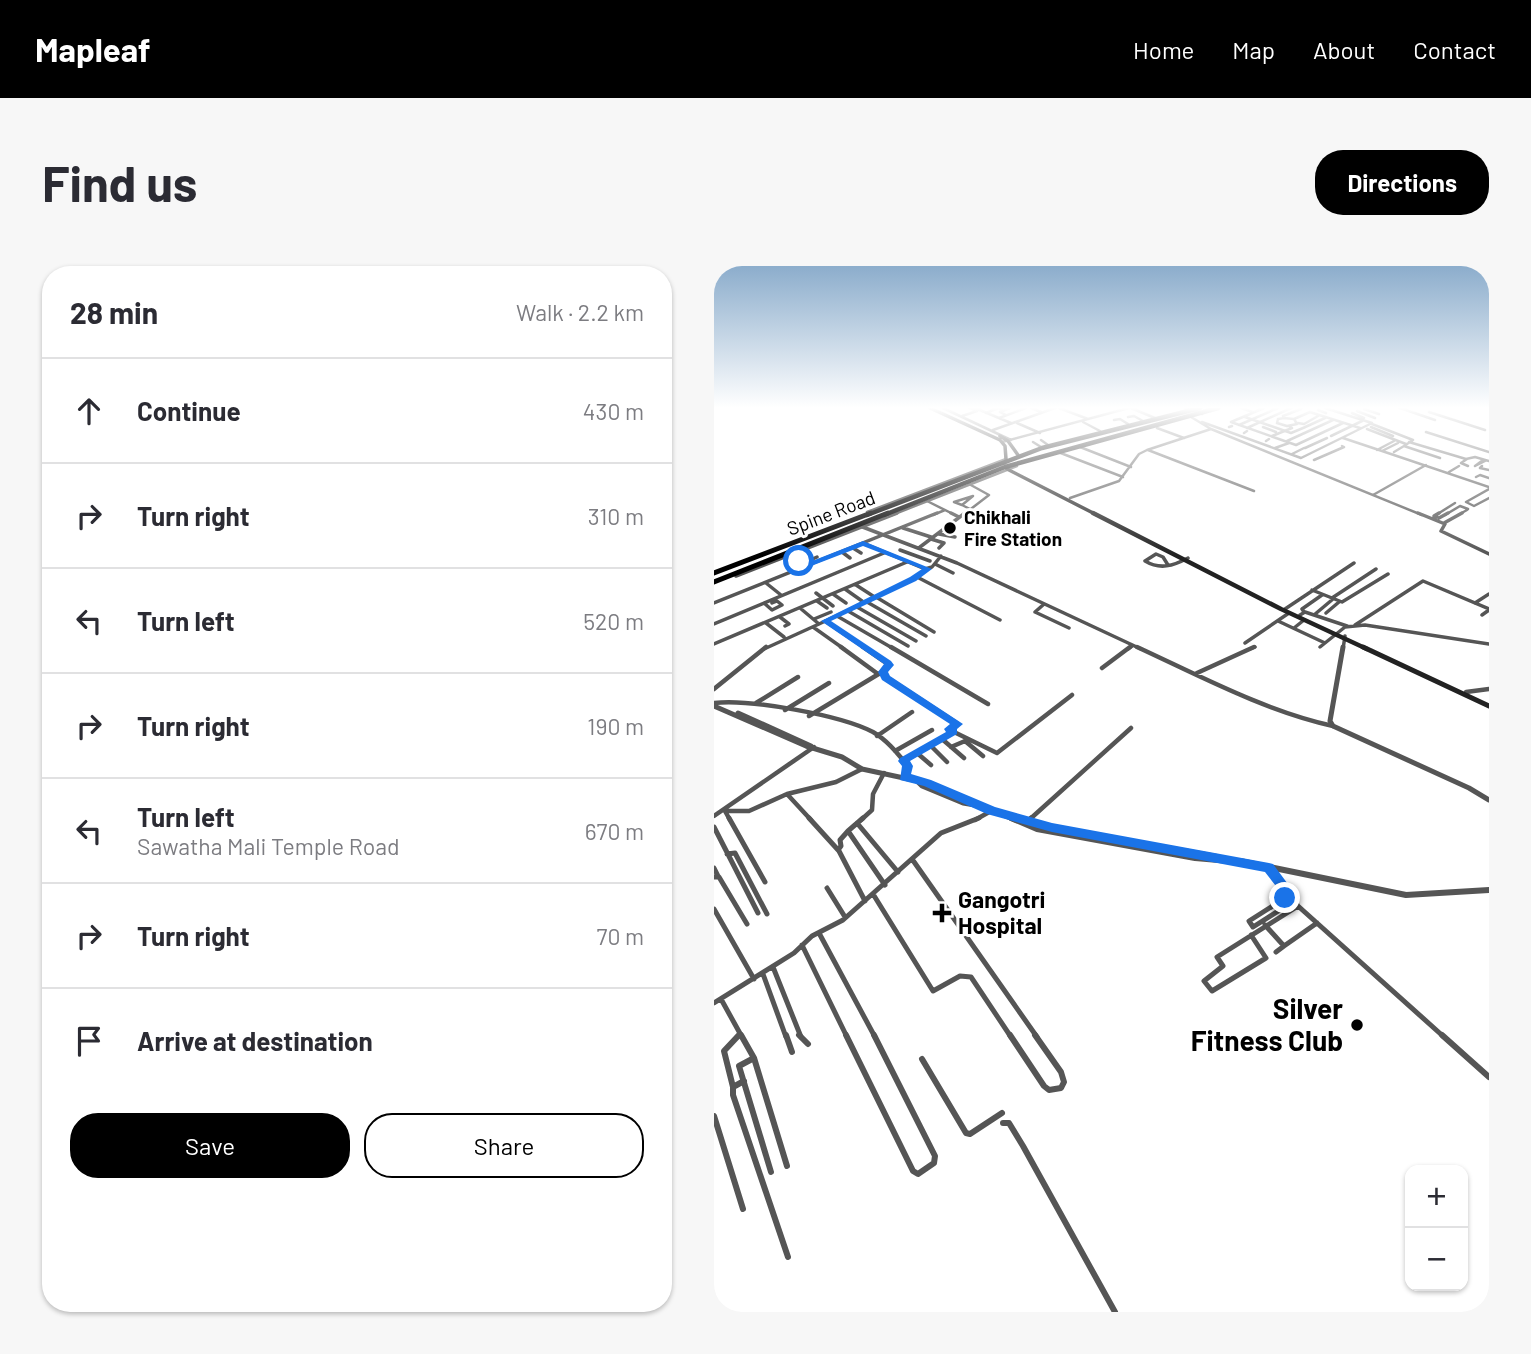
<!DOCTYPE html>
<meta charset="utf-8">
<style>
:root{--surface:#fff;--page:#f7f7f7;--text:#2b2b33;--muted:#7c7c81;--line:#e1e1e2;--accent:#000}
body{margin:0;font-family:Barlow,sans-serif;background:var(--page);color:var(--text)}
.controls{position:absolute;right:21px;bottom:21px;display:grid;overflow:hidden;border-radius:14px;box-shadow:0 2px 5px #0004}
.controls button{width:63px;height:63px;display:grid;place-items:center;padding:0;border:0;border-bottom:2px solid var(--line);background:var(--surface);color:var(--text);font:35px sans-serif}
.stop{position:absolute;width:21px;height:21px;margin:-16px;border:5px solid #1a73e8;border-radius:50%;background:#fff}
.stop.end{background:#1a73e8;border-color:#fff;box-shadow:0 2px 7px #0008}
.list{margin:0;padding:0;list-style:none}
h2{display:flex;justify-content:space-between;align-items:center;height:91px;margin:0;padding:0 28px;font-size:30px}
h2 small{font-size:23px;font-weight:400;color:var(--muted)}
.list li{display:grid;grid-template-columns:46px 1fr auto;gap:21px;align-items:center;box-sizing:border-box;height:105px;padding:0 28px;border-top:2px solid var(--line)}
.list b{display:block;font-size:26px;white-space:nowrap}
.list p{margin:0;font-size:23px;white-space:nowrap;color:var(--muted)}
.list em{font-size:23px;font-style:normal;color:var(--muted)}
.actions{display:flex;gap:14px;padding:21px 28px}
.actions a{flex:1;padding:16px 0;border:2px solid var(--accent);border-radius:28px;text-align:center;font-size:24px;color:var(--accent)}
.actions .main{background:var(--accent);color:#fff}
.icon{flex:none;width:38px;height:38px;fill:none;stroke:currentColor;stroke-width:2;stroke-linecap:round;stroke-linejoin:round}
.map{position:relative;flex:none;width:775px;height:1046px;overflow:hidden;border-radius:28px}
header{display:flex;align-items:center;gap:42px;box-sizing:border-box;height:98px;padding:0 35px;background:var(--accent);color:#fff}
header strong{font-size:33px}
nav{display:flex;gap:38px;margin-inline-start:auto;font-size:24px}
.intro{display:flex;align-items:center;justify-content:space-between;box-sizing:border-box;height:168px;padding:0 42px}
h1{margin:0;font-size:49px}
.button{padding:18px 32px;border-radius:28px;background:var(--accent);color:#fff;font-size:24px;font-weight:700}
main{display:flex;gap:42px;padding:0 42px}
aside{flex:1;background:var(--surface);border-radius:28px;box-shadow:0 2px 5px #0004}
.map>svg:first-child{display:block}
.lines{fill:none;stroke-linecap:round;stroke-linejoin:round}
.minor-far4{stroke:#555;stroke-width:2.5}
.minor-far3{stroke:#555;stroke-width:3.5}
.minor-far2{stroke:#555;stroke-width:4.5}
.minor-far1{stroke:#555;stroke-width:5}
.minor{stroke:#555;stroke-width:6}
.tertiary-far3{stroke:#555;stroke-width:2.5}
.tertiary-far2{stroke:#555;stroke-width:3.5}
.tertiary-far1{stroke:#555;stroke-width:5}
.tertiary{stroke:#555;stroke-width:6}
.secondary-far2{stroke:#222;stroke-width:3.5}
.secondary-far1{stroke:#222;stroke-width:4.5}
.secondary{stroke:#222;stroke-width:5}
.primary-far1{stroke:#000;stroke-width:4.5}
.primary{stroke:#000;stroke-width:5}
.route{fill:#1a73e8}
.poi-dot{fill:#000;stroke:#fff;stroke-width:2.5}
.labels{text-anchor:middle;stroke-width:6;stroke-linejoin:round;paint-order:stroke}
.far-street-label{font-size:19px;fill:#000;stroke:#fff}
.far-poi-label{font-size:19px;font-weight:bold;fill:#000;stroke:#fff;text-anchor:start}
.poi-label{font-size:23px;font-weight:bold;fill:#000;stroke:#fff;text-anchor:start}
.near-poi-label{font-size:28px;font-weight:bold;fill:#000;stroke:#fff;text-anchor:end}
</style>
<header>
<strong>Mapleaf</strong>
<nav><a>Home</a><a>Map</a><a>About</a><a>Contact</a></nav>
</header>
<div class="intro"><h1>Find us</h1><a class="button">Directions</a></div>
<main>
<aside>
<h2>28 min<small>Walk · 2.2 km</small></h2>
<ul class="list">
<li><svg class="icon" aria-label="ahead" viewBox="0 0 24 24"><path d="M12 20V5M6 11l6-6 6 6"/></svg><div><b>Continue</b></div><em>430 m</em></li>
<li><svg class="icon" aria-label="right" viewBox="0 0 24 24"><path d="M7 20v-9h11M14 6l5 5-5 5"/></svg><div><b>Turn right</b></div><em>310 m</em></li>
<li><svg class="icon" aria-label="left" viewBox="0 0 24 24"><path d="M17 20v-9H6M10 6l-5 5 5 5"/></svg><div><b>Turn left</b></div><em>520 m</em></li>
<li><svg class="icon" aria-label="right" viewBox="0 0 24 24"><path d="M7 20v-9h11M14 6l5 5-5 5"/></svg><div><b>Turn right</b></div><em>190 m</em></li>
<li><svg class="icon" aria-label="left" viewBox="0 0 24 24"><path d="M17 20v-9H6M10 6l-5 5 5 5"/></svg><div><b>Turn left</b><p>Sawatha Mali Temple Road</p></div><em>670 m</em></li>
<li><svg class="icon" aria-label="right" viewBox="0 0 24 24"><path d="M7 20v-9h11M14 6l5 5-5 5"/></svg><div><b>Turn right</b></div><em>70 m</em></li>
<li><svg class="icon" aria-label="arrive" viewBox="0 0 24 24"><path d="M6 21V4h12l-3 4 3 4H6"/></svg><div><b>Arrive at destination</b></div></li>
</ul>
<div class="actions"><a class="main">Save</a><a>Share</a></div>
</aside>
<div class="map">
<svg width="775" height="1046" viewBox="0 0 775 1046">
<rect width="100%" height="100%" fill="#fff"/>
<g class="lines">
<path class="minor-far4" d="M229 142 297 174
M261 142 297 157
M317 142 327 146
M345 142 374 153
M527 142 539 146
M550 142 517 156 582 179 629 157
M686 142 721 154
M650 143 665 148
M604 144 612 147
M643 145 661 152
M715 146 771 164
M272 147 284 142 289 144
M638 147 650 152
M292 149 286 146 296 142
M248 150 263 145 256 142
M569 150 587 143
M414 151 420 150 429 155
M477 151 497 163 708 249
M531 151 577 167 589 162
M285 152 312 142
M570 152 580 153 583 158 573 160 563 157 564 153Z
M580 153 596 146 646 162
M400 154 406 153 414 158
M369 156 386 165
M488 156 587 192 658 157 611 142
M303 157 326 167
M584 157 590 158 604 150
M658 158 699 174 690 180
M525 159 564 142
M515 161 518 160
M549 161 562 166
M657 161 679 170
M443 162 470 172
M533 162 577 142
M589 162 611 152
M653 163 692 178
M279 164 341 142
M712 166 775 186
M530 167 533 165
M558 170 578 162 575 160
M617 170 648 155
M629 172 668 185 684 177
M327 174 334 179
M552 175 555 173
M573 175 619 154
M288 176 415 142
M319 176 327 181
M695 176 752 193 761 191 775 195
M366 181 417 201
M561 182 575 177
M591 182 613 172
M434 184 540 225
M663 184 680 175
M668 185 775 221
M344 186 409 211
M680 186 690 180 726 192
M578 188 590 182
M753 193 747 197 754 200
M600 194 630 181 628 180
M769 194 761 200 771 195
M768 200 766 202 775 204
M735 206 745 200
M762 211 766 209 775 212
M659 229 712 199
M259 230 248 239 240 236Z
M356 232 405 215 425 188 433 184 497 163
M213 235 241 249
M752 236 760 240 775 232
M752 236 775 223
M248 239 256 243
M219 249 231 244
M249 249 275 229 255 218
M722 249 741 237
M731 249 746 240 754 243
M744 249 753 244"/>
<path class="minor-far3" d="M237 247 245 251
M704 247 731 258 727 265 775 288
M723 251 720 250 725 247
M725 252 734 247
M730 257 748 247
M146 260 243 297 427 383
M189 262 217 271
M225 268 241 271
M217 273 230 277 225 282
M149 277 211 303 218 301 227 290
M206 281 251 247
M139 282 147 287
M186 284 216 295
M128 286 136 292
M98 298 94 295 103 291
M221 298 239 307
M454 299 449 291 442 288 431 295C446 304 459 300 474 292
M203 311 286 354
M52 317 67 329
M142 319 159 330
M131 323 148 335
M598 324 628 336 674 308
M102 327 119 340
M119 328 132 337
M162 331 220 366
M618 332 662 303
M103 335 113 342
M153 336 212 370
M0 337 223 247
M50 337 58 344 68 339 63 335 58 337
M761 337 775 328
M329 339 321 346 355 362
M143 341 202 375
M86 342 105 358 198 314 214 303
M571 343 640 297
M134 345 194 380
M590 346 588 343 608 329
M612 347 625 336
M586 349 591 346 633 360
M600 349 619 333
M768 349 775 344
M123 350 180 383
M66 351 75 358 71 360
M100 353 117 346
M111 355 152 383
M564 355 611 377
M52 357 70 371
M0 358 170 287
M641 359 709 315 775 343
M99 361 130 383
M580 362 590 354
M531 377 575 347
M0 378 193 296
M606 381 631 361 651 359 775 378
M50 383 105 358
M414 383 418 380
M536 383 541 381"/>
<path class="minor-far2" d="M127 381 164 408
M177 381 274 438
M423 381C486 410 551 445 619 460
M388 402 416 381
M169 406 172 411 244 458 235 463 240 466 190 495
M483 407 540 381
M0 423 52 381
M752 426 775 423
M0 437C37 433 126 449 159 466 173 474 184 488 194 500L190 511
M42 437 84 411
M71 444 115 417
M95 450 168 406 175 399 149 381
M240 466 283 487 358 429
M163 470 198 446
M228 473 250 492
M216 479 233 496
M237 481 251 475 269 490
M181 485 218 464
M203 487 217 499
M73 528 122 516 148 503
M0 550 100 481
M16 554 11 545H35L73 528 97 554
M147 554 158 544 159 528 170 507
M261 554 277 545
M315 554 417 462"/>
<path class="minor-far1" d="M15 552 51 616
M95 552 125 585 151 635
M149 552 134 565 171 619
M315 554 317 552
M143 557 184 606
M0 561 44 647
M124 584 127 580 126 574 134 565
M13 588 21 587 53 648
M198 593 323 771
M0 602 4 610
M555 602 584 640 730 771
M0 611H5L33 658
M113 622 131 651
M159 628 219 725 246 710 257 711 297 771
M576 629 535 655 539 661 580 635
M0 643 40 713
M551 659 570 680 603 657
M105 667 161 771
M537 669 552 692 498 725 490 715 509 700 503 691 584 640
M88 679 133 771
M562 686 570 680
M59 701 87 771
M49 708 72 771
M7 733 28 771
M0 737 80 687 98 670 129 654 227 567 265 552
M23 771 26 768"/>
<path class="minor" d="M27 769 40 792
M72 769 78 786
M85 769 94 778
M132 769 199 905 204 908 220 897 221 890 160 769
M296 769 330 820 335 824 347 822 350 816 347 806 321 769
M728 769 775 811
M208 793 252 867 256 868 288 847
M30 815 19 821V829L74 991
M19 821 10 785 25 769
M0 850 29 943
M289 857H295L309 880 401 1046
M57 906 25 800 40 792 73 900"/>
<path class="tertiary-far3" d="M417 142 441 152
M471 142 488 148
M153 246 292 193
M178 249 303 200"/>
<path class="tertiary-far2" d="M22 310 183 247
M629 383 631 370"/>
<path class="tertiary-far1" d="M629 381 616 455 619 460 755 522 775 534
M0 440 92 480 128 491 148 503 213 517 301 554
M24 447 97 480
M203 515 208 520 249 537 261 539
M297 551 309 554"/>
<path class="tertiary" d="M297 552 323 563 481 592 528 596
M302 552 345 563 503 591
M526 595 692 629 775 624"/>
<path class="secondary-far2" d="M216 142 286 174 291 180 292 193
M286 170 294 175 304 189
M293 203 383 249"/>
<path class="secondary-far1" d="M379 247 567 343 653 383"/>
<path class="secondary" d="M649 381 775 440"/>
<path class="primary-far1" d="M153 249 328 182 486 142
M170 249 291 201 504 142"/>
<path class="primary" d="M0 307 157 247
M0 316 174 247"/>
</g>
<linearGradient id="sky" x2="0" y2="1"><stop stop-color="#8cadcc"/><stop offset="0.49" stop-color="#fff"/><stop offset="1" stop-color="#fff" stop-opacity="0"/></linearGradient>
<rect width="775" height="289" fill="url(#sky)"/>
<path class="route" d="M149 275 218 303 202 315 117 355 177 395 180 399 174 406 176 410 249 458 243 463V468L196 495 199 500 197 508 217 514 281 541 338 557 555 597 559 598 582 629 571 638 567 636 565 632 568 628 551 606 338 566 273 548 210 520 186 514 188 500 184 495 186 492 232 466 230 463 236 458 168 414 164 406 170 398 107 355 196 311 208 303 149 280 92 302 81 295 85 292 93 297Z"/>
<g class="poi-dot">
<circle cx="236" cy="262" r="7"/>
<path d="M224.5 636.5h7v7h7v7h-7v7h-7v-7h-7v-7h7z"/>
<circle cx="643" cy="759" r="7"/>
</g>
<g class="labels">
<g class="far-street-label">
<text transform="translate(117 247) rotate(-21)" y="7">Spine Road</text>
</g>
<g class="far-poi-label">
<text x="250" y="258">Chikhali<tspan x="250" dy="22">Fire Station</tspan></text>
</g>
<g class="poi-label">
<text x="244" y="642">Gangotri<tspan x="244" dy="26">Hospital</tspan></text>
</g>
<g class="near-poi-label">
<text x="629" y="753">Silver<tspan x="629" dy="32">Fitness Club</tspan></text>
</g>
</g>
</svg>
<div class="controls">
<button>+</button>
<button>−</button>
</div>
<div class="stop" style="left:85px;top:295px"></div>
<div class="stop end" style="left:571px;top:632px"></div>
</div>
</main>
